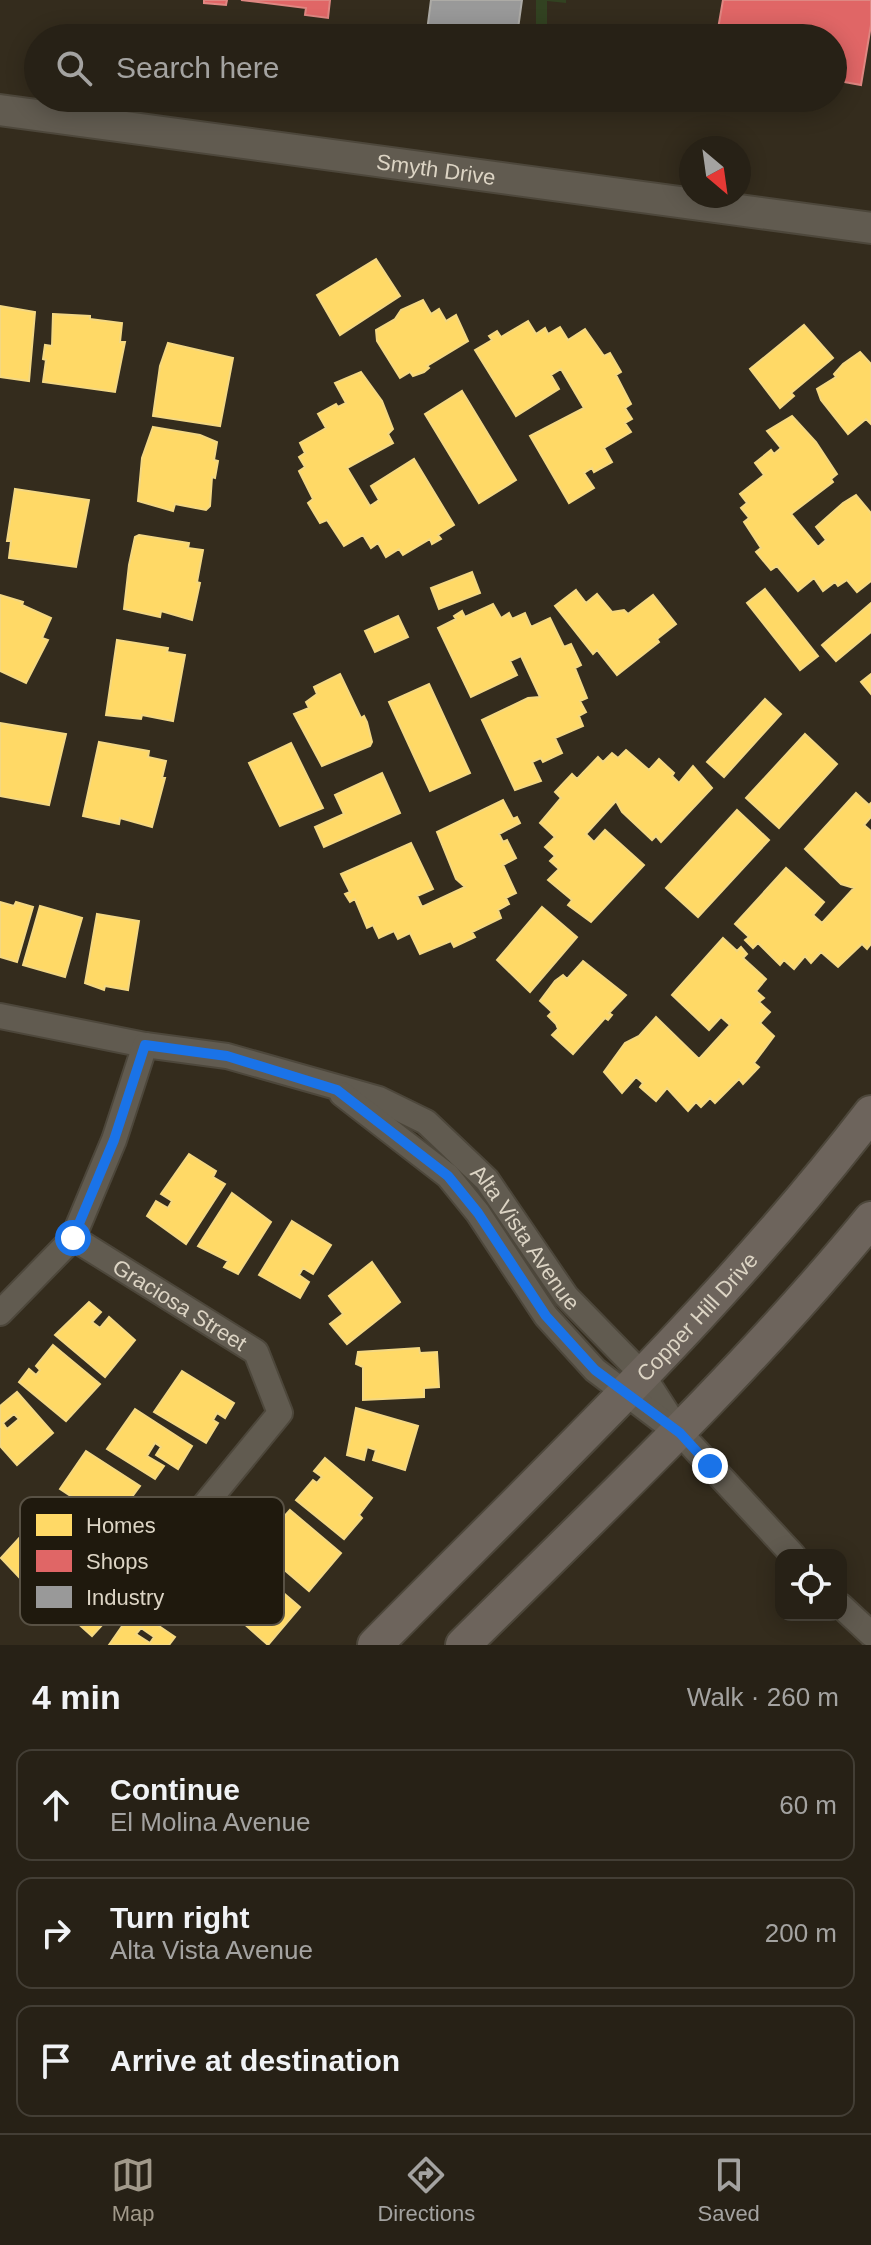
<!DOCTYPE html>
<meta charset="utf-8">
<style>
:root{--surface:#272116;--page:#332e23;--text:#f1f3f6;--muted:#a4a3a1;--line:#433e35;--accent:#a1998a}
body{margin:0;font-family:Arial,sans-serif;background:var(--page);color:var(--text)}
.controls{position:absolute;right:24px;bottom:24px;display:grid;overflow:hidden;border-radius:16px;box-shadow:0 4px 20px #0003}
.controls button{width:72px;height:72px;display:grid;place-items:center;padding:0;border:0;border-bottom:2px solid var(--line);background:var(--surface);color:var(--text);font:40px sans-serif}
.compass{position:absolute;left:679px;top:136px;width:72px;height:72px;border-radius:50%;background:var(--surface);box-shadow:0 4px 20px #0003;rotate:151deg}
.stop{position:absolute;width:24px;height:24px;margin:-18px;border:6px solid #1a73e8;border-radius:50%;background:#fff}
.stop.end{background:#1a73e8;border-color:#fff;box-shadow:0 2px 8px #0008}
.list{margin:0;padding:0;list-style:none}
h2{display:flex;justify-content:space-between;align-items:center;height:104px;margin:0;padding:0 32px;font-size:34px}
h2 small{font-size:26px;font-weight:400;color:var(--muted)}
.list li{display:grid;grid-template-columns:52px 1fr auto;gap:24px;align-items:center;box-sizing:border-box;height:112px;margin:0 16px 16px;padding:0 16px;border:2px solid var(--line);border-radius:16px}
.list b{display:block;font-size:30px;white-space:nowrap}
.list p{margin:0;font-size:26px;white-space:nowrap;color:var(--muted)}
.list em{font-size:26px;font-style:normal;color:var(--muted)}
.icon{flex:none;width:44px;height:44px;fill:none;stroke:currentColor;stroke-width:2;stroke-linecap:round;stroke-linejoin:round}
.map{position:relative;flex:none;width:871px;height:1645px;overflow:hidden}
.search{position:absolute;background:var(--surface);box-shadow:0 4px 20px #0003;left:24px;right:24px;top:24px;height:88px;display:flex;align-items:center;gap:20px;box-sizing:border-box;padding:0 28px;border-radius:44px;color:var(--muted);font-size:30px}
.sheet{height:488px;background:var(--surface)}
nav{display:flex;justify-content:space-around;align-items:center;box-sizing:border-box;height:112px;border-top:2px solid var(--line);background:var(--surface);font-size:22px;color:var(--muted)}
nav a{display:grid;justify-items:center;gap:4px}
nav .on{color:var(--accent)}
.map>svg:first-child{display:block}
.green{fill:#324221}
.homes{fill:#ffd966;stroke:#f4d882;stroke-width:2;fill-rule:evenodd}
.shops{fill:#e06666;stroke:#df8782;stroke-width:2}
.industry{fill:#999;stroke:#adaba6;stroke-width:2}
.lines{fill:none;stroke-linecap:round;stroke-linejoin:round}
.minor-casing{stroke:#4d473b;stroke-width:28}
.tertiary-casing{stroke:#4d473b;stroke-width:34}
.secondary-casing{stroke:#4d473b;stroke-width:38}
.minor{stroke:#615b50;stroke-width:24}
.tertiary{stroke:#615b50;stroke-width:30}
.secondary{stroke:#6d645c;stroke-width:34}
.route{stroke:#1a73e8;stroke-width:10}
.labels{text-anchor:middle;stroke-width:8;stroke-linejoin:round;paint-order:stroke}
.street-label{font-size:22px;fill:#dcd4c4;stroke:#1f190d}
.key{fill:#1f190d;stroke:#585144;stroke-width:2}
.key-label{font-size:22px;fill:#dcd4c4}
</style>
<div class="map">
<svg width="871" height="1645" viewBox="0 0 871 1645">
<rect width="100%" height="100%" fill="#342c1d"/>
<path class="green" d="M536 0H566V3L547 1V38H536Z"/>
<path class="homes" d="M376 259 400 296 340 335 317 295Z
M423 300 431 314 439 309 446 321 456 315 468 341 427 366 429 368 424 372 413 376 410 372 400 378 377 341 376 330 395 319 401 310Z
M0 306 35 312 29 381 0 377Z
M53 314 90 316V319L122 323 120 342H125L115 392 43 382 46 360 43 359 45 345 52 346Z
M528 321 536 334 545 328 548 334 560 327 568 340 585 329 604 356 610 353 621 372 616 375 631 404 625 408 632 419 625 423 631 432 604 448 612 462 594 472 592 468 584 473 594 488 569 503 530 436 584 408 561 369 551 375 559 389 516 416 475 350 492 340 489 336 497 331 501 337Z
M804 325 833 358 791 393 794 396 780 408 750 369Z
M168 343 233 358 220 426 153 416 160 366Z
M860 352 871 364V424L866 419 848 434 821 400 817 389 836 377 834 374 843 364Z
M361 372 382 401 393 429 388 434 393 443 347 468 370 506 379 500 371 486 414 459 454 525 438 535 441 539 432 544 430 539 403 555 399 549 386 557 378 543 371 548 363 535 344 546 327 520 320 523 308 503 313 499 299 471 305 467 299 457 305 453 300 443 326 428 318 414 336 404 338 407 346 403 335 383Z
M462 391 516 480 479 503 425 414Z
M792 416 816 442 837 474 831 479 833 482 791 514 818 547 826 540 816 527 843 503 856 495 871 513V581L857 592 847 580 838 586 835 582 823 591 814 578 798 591 777 566 771 570 756 552 761 548 744 522 749 518 741 508 747 503 740 494 764 475 755 463 771 450 774 454 781 448 767 431Z
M153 427 200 435 217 442 214 460 218 461 215 478 212 477 210 506 206 510 175 504 173 511 138 501 142 458Z
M15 489 89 500 76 567 9 558 11 541H7Z
M139 535 189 543 188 548 203 550 197 582 200 583 192 620 161 611 160 617 124 609 129 565 135 537Z
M472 572 480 593 439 609 431 588Z
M765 589 818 656 800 670 747 603Z
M576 590 586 603 597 594 612 612 624 610 628 614 653 595 676 624 657 639 659 642 617 675 597 650 593 654 555 606Z
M0 595 23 602 22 605 51 618 42 638 48 640 26 683 0 671Z
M871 603V632L836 661 822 645Z
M493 604 501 618 509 613 512 619 525 613 531 627 550 618 564 647 571 644 581 665 575 668 587 698 580 701 586 712 579 716 583 726 555 738 562 753 543 762 541 758 532 762 541 781 515 790 482 720 528 698 540 697 521 656 510 661 517 675 471 697 438 628 456 619 454 616 462 611 465 617Z
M398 616 408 637 375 652 365 631Z
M117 640 168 648 167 652 185 655 173 721 142 715 141 719 106 715Z
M340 674 361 718 364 716 367 722 372 742 370 746 322 766 294 714 309 708 306 702 317 694 314 687Z
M871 674V694L861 682Z
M429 684 470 773 430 791 389 702Z
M765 699 781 714 724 777 707 762Z
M0 723 66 734 49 805 0 796Z
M805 734 837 764 779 828 746 798Z
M99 742 149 751 148 757 166 761 162 778H165L152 827 120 818 119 824 83 816Z
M291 743 323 808 280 826 249 763Z
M626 750 649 770 659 759 674 773 672 776 679 783 693 766 712 788 661 842 656 836 652 840 622 812 616 801 586 834 594 842 605 830 644 865 591 922 568 905 572 900 548 880 559 869 550 861 555 856 545 847 555 837 540 823 561 798 555 792 572 774 577 779 598 757 603 762 612 753 618 758Z
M382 773 400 813 324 847 315 827 344 814 335 795Z
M856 793 869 805 871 803V817L864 825 871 831V944L867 949 862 944 838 967 821 952 811 963 805 956 794 969 784 960 780 965 758 943 753 948 745 940 749 937 735 924 786 868 824 902 813 915 822 923 854 888 841 884 805 849Z
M503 800 513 819 517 817 520 823 499 834 503 842 507 840 516 858 503 865 516 893 506 898 509 904 498 910 501 918 472 932 475 937 454 947 451 941 420 954 410 933 398 939 394 931 379 938 373 925 367 928 355 899 350 902 345 894 350 892 341 874 411 843 433 889 417 896 422 907 465 887 456 879 437 832Z
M737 810 769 840 698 917 666 888Z
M0 902 14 906 16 902 33 907 17 962 0 957Z
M40 906 82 918 65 977 23 965Z
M542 907 577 937 530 992 497 960Z
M97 914 139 921 128 990 105 986 104 990 85 983Z
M723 938 737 951 741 947 747 954 743 958 766 979 756 991 764 998 759 1002 770 1012 760 1023 774 1036 754 1063 759 1067 743 1084 739 1079 715 1103 710 1098 701 1107 696 1102 688 1111 667 1088 656 1101 640 1087 643 1083 636 1077 622 1093 604 1072 625 1043 639 1036 656 1017 699 1059 730 1025 721 1017 709 1030 672 995Z
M583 961 626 995 609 1013 612 1015 608 1020 605 1018 573 1054 552 1035 558 1029 556 1024 548 1016 552 1012 540 1001 555 981 563 975 567 979Z
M189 1154 216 1171 213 1177 225 1184 186 1244 147 1216 156 1201 168 1208 172 1201 161 1194Z
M232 1193 271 1222 238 1274 224 1267 228 1261 198 1246Z
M292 1221 331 1245 313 1274 303 1268 299 1275 309 1282 300 1298 259 1275Z
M372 1262 400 1302 347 1344 330 1324 343 1314 329 1296Z
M89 1302 101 1312 92 1322 100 1328 109 1317 135 1340 105 1377 55 1335Z
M53 1345 100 1384 66 1421 19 1382 29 1369 36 1375 40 1370 36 1366Z
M419 1348 420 1353 437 1352 439 1387 424 1388V1397L363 1400V1367L356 1364 358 1352Z
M182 1371 234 1403 225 1418 217 1413 213 1420 218 1423 206 1443 154 1412Z
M17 1392 53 1433 17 1465 0 1446V1406ZM14 1414 19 1419 7 1429 3 1423Z
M356 1408 418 1426 405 1470 373 1460 376 1450 367 1447 364 1460 347 1455Z
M135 1409 192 1446 178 1469 156 1455 161 1447 155 1443 147 1456 164 1466 155 1479 107 1449Z
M86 1451 140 1486 112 1524 96 1513 103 1502 96 1497 89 1508 60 1489Z
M325 1458 372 1498 359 1515 362 1518 344 1539 296 1500 313 1480 317 1483 322 1477 314 1471Z
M290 1510 341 1553 309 1591 268 1556 283 1539 272 1530Z
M43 1512 55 1523 50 1529 54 1533 58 1530 77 1548 35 1594 1 1558Z
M96 1560 135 1589 92 1636 56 1604 79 1579 90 1588 96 1581 86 1572Z
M253 1567 300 1607 268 1645 223 1605Z
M143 1596 164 1611 156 1624 175 1637 169 1645H109ZM141 1628 154 1637 150 1643 136 1634Z"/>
<path class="shops" d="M204 0H227L226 5 204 3Z
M241 0H330L328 18 305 15 306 8Z
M723 0H871V25L861 85 833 80V38H699L701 26 718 29Z"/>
<path class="industry" d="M431 0H522L517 36 449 27V33L427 31Z"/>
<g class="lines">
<g class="minor-casing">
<g id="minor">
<path id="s1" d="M0 1016 145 1045 227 1056 379 1099 426 1122 487 1180 566 1296 642 1374 680 1433 793 1555"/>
<path d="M342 1094 448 1176 478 1213 546 1316 595 1370 669 1426"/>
<path id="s2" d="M73 1238 256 1352 280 1413 176 1540"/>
<path d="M0 1313 73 1238 114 1140 145 1045"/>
<path d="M841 1606 871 1634"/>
</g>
</g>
<g class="tertiary-casing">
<g id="tertiary">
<path id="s3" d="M0 110 871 228"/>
</g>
</g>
<g class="secondary-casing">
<g id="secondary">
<path id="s4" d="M375 1645C545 1473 723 1306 871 1113"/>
<path d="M463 1645C603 1506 746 1372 871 1219"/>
</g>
</g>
<use href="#minor" class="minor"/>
<use href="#tertiary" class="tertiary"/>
<use href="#secondary" class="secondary"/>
</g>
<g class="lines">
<path class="route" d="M73 1238 114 1140 145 1045 227 1056 337 1090 448 1176 478 1213 546 1316 595 1370 680 1433 710 1466"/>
</g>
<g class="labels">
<g class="street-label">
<text dy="8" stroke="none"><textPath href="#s3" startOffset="440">Smyth Drive</textPath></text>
<text dy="8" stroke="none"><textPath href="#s1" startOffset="594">Alta Vista Avenue</textPath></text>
<text dy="8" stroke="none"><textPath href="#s2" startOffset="126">Graciosa Street</textPath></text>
<text dy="8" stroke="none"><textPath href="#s4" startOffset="460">Copper Hill Drive</textPath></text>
</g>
</g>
<rect x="20" y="1497" width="264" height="128" rx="12" class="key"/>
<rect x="36" y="1514" width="36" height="22" fill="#ffd966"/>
<rect x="36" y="1550" width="36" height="22" fill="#e06666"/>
<rect x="36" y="1586" width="36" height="22" fill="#999"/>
<g class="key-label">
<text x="86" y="1533">Homes</text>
<text x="86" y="1569">Shops</text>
<text x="86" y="1605">Industry</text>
</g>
</svg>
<div class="controls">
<button><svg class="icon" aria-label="locate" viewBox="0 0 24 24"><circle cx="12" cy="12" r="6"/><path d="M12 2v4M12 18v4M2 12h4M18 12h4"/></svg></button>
</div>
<svg class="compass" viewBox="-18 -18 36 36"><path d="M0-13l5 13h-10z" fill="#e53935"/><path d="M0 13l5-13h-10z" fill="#a4a3a1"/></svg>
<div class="stop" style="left:73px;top:1238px"></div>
<div class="stop end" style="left:710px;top:1466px"></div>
<div class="search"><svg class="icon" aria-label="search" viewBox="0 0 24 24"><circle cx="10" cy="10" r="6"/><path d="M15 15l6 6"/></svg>Search here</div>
</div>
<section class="sheet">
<h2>4 min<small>Walk · 260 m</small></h2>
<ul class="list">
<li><svg class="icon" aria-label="ahead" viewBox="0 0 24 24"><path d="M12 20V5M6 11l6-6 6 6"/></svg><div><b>Continue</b><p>El Molina Avenue</p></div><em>60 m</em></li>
<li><svg class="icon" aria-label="right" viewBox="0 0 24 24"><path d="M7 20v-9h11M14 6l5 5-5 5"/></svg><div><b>Turn right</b><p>Alta Vista Avenue</p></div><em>200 m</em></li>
<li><svg class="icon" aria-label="arrive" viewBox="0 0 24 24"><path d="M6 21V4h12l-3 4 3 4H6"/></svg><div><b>Arrive at destination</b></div></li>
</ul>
</section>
<nav>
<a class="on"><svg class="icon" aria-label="map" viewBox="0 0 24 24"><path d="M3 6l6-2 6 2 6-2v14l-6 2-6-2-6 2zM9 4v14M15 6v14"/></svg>Map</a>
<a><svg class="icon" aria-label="directions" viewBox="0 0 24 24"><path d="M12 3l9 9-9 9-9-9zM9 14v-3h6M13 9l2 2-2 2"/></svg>Directions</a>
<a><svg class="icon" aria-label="saved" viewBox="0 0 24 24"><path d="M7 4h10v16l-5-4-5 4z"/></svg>Saved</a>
</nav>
